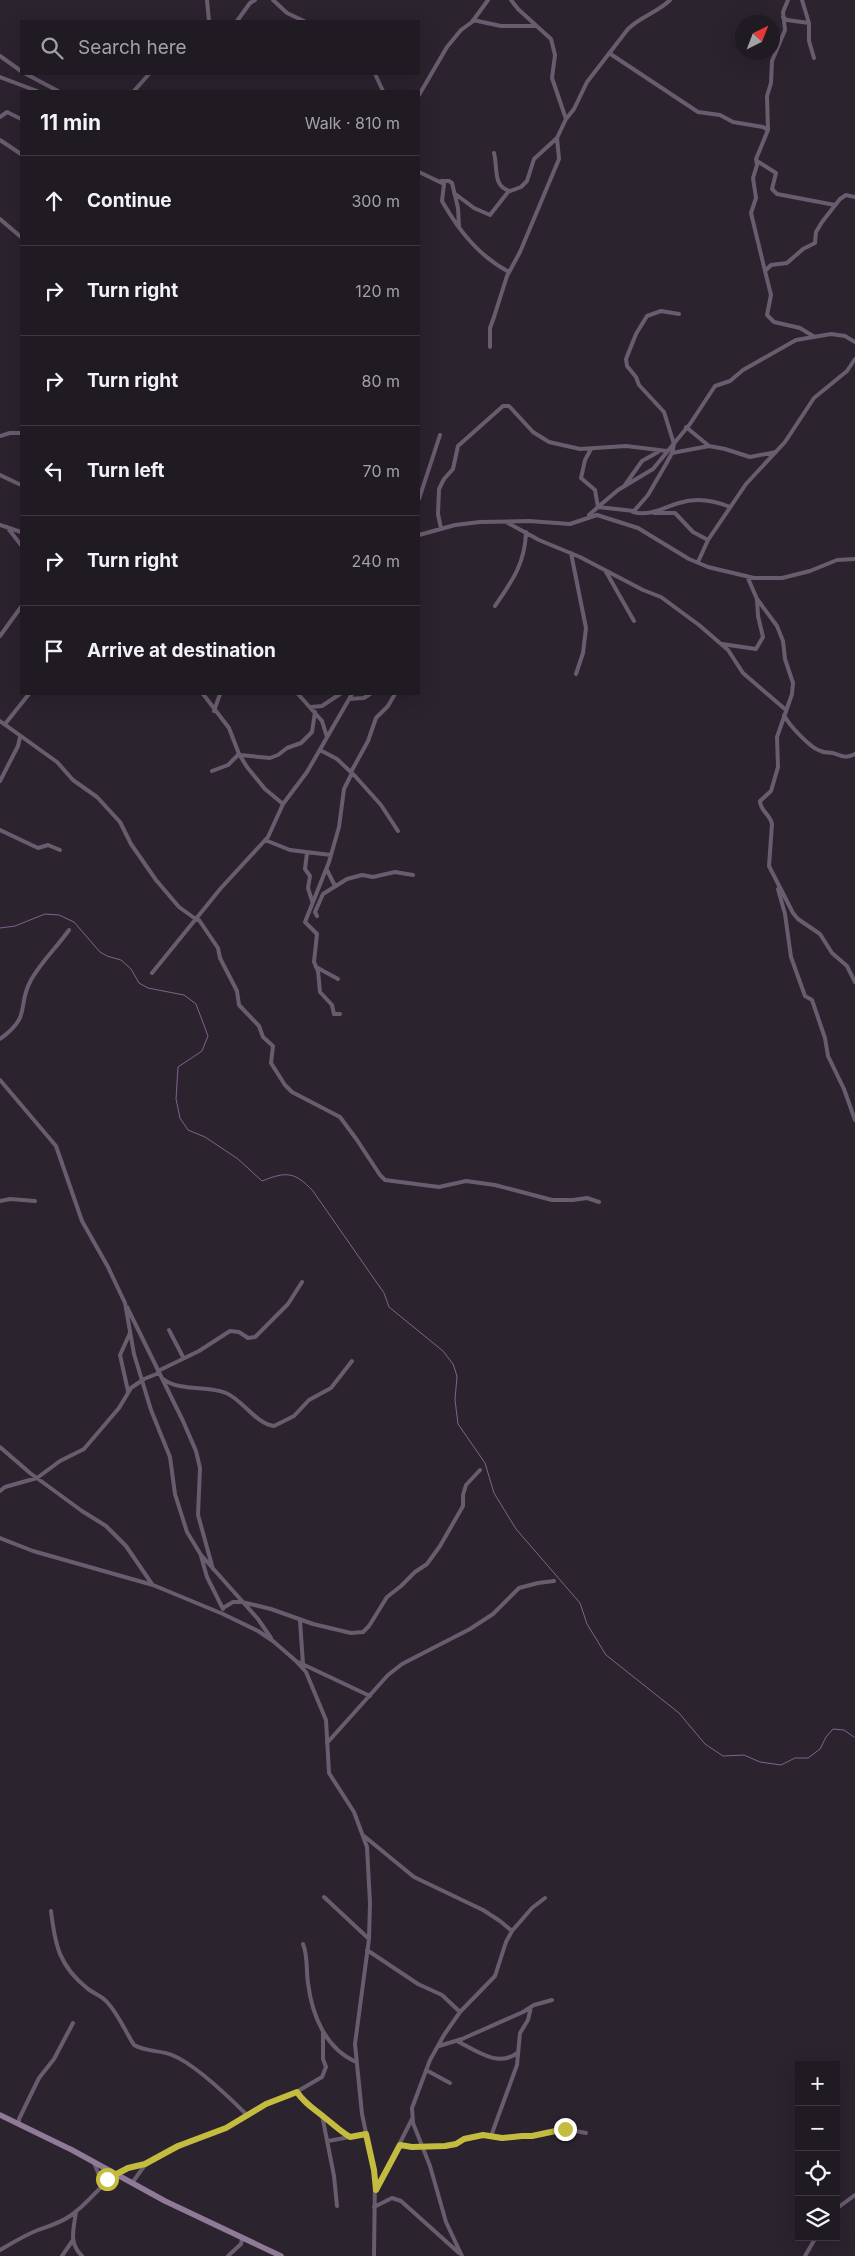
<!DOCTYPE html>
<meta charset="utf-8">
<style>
:root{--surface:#201a22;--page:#2d272f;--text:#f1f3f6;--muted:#a2a1a5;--line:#3d3840}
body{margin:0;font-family:Inter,sans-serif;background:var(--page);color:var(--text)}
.controls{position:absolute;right:15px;bottom:15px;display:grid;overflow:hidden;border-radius:0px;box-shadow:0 5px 20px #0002}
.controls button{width:45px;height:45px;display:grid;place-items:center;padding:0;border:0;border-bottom:1px solid var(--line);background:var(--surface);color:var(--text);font:25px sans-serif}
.compass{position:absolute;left:735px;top:15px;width:45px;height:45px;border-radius:50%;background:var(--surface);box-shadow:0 5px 20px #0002;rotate:42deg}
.stop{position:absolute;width:15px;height:15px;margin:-11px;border:4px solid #c4bc3e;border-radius:50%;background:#fff}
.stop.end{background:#c4bc3e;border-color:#fff;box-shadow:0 1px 5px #0008}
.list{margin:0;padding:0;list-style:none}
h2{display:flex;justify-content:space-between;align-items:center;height:65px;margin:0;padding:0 20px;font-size:21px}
h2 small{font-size:16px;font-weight:400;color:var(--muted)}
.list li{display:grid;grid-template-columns:32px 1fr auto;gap:15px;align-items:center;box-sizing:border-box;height:90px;padding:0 20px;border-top:1px solid var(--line)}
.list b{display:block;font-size:19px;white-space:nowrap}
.list em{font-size:16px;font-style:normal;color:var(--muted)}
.icon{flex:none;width:28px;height:28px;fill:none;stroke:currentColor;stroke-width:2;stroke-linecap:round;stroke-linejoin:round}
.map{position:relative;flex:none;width:855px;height:2256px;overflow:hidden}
.search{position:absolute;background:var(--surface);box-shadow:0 5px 20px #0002;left:20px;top:20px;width:400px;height:55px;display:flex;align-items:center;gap:12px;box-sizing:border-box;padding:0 18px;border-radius:0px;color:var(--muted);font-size:19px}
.panel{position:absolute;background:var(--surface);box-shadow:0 5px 20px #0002;left:20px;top:90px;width:400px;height:605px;border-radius:0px}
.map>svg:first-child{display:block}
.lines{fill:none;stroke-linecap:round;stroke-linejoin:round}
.stream{stroke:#81638e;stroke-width:1}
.street{stroke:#695c6f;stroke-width:4}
.secondary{stroke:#8f7a98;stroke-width:5.5}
.route{stroke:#c4bc3e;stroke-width:6}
</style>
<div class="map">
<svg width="855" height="2256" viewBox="0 0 855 2256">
<rect width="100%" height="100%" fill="#2b232e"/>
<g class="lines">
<path class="stream" d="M0 928 15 926 45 914 59 915 74 922 100 952 107 956 121 960 131 969 139 983 148 988 184 995 196 1004 208 1036 202 1051 178 1067 176 1099 180 1118 188 1130 205 1137 238 1159 262 1181C287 1171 295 1172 313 1191L384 1293 389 1307 443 1351 453 1364 457 1376 455 1400 458 1424 485 1463 494 1493 516 1529 580 1603 587 1624 606 1655 679 1713 705 1744 723 1756 744 1755 760 1762 781 1765 795 1758H808L820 1749 826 1737 833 1729 844 1730 854 1737"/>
<path class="street" d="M207 0 209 21
M273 0 287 13 304 21
M802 0 809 23
M783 17 787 20 809 23V41L814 58
M473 20 501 26H536
M237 21 250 3 255 0
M609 53 698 112 720 115 733 122 763 127 768 130 756 159 757 165 753 178 756 198 751 213 765 271
M0 56 21 71
M26 74 58 91
M375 74 383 91
M0 77 37 91
M134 91 149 74
M419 95 447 47 461 30 472 22 488 0
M0 117 7 112 21 119
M566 119 574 109 587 82 628 29C640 17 658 12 670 0
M768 130 767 96 771 83 772 61 785 30 783 12 788 0
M0 140 21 154
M494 153C498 166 492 187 510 191
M757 161 776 173 772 189 777 194 835 205
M419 172 444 184 442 201C459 231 479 256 509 272
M441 181H449L452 183 458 208 459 226
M454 193 474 208 490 215 508 192 521 187 527 181 534 159 557 138
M0 219 21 237
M813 336 800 328 774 322 767 315 771 295 765 271 771 265 787 263 803 249 815 243 816 232 822 222 840 199 846 195 855 197
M490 347V328L494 317 507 276 520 252 559 159 557 138 566 119 552 78 555 55 551 39 518 9 511 0
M686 427 709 446 725 449 750 457 776 452
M0 436 10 433H21
M591 449 585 460 581 478 595 490 598 507
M672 453 709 446
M0 475 21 485
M625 485 642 461 658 452
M419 499 440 435
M598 507 618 490 653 469 690 424 715 386 730 381 743 370 796 340 831 334 845 336 855 342
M633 512C650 517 664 507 679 503 697 497 713 500 730 507
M654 513H675L693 532 708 540
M589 515 598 507 634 511 648 495 666 464 672 453 674 444 664 412 639 385 636 377 627 366 626 359 636 334 647 316 661 311 679 314
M506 522 539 540 580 557 643 590 661 597 699 625 728 650 743 673 786 710
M0 525 21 532
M7 527 21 545
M441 529 438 514 439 489 444 479 453 469 458 446 503 406H509L533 432 549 442 580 449 626 446 667 451
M419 535 455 525 480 522 529 521 570 524 597 515 638 528 689 559 708 567 754 578H782L810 571 837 560 855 559
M571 553 586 628 583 653 576 674
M698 562 708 540 746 484 785 442 814 398 847 371 855 359
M605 570 634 621
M757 599 777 626 783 641 785 659 793 683 792 694 777 737 778 767 771 791 760 801C760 811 770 814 772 824L769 866 793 913 798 919 820 934 832 953 847 966 855 982
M495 606C512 581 525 564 526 532
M0 636 21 607
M722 644 756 649 763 637 758 616 757 599 747 576
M203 694 229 728 239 754 247 767 265 789 283 804
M298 694 322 721 327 737
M349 699 364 698 370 694
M311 707 322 706 340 694
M214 711 220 694
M784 715C788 724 811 749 821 751 824 753 829 752 833 753 841 756 846 759 855 754
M0 721 57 762 73 780 97 797 120 822 131 844 156 880 179 907 197 920
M5 724 29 694
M320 750 337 759 355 776 381 805 398 831
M240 755 270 758 278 755 287 748 301 743 312 732 315 712
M212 771 228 765 239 754
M351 772 368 741 376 718 388 706 395 694
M0 781 18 746 20 737
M0 830 38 848 48 845 60 850
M265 840 290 850 331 855
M307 853 305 869 310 876 308 888 312 901
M327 870 335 886
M778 889 785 914 791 957 805 996 812 1000 825 1038 828 1056 844 1089 855 1120
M317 916 315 912 323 894 347 879 362 875 373 877 395 872 413 875
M199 920 218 948 220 958 237 991 239 1005 259 1026 263 1037 273 1046 271 1063 285 1085 292 1092 340 1117 357 1140 380 1175 385 1180 439 1187 466 1181 495 1185 552 1200H573L587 1198 599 1202
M316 967 338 979
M152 973 221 888 268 837 283 804 307 772 352 694
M340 1014H334L332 1005 320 992 318 971 314 962 317 934 305 922 329 862 339 827 344 789 352 773
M0 1039C33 1015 16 1007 31 980 41 962 57 947 69 930
M0 1080 56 1146 82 1221 108 1267 125 1303 134 1354 151 1410 170 1457 175 1494 187 1532 201 1555 258 1619 271 1638
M0 1201 10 1199 35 1201
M127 1307 183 1421 196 1451 200 1468 198 1515 213 1569
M169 1330 183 1357
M158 1371 199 1351 230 1331 239 1332 248 1338 255 1337 288 1304 302 1282
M163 1379C180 1392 207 1385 226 1393 243 1400 256 1424 274 1426L294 1416 309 1400 331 1388 352 1361
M128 1391 120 1355 130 1333
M0 1447 30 1473 82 1511 106 1526 126 1546 152 1584
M0 1491 5 1487 37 1478 60 1461 84 1449 119 1408 131 1388 144 1379 159 1373
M0 1538 33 1551 153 1585 223 1614 258 1631 273 1641 296 1661 306 1672 326 1720 329 1773 354 1812 367 1847 370 1903 369 1939 355 2044 362 2114 375 2175 374 2256
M201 1556 207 1577 223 1609
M223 1608 233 1602H242L271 1609 313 1624 351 1633 363 1632 369 1626 387 1597 401 1586 415 1572 427 1564 440 1546 463 1506V1495L466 1485 480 1470
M300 1621 303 1664
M298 1662 370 1696
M327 1743 388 1675 402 1664 470 1629 493 1614 519 1588 538 1583 554 1581
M364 1836 414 1877 483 1910 500 1921 512 1931
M324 1897 369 1939
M51 1911C55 1945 59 1966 88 1989 95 1994 102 1996 107 2002 119 2015 125 2031 134 2045 146 2052 160 2050 172 2055 195 2064 230 2098 248 2116
M303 1944C308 1956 306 1970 308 1983 312 2015 325 2048 356 2062
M367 1950 418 1984 442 1995 460 2012
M457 2041C475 2050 498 2068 517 2053
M439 2046 462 2039 523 2012 534 2005 552 2000
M426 2070 450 2083
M297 2092 306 2104 350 2137
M322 2115 334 2176 337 2206
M19 2124V2119L39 2078 54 2059 73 2023
M491 2136 517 2065 520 2033 528 2020 531 2007
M328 2141 366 2134
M400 2145 412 2147 445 2146 456 2144 463 2139 483 2135 502 2138 532 2136 565 2129 586 2133
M94 2163 99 2175 100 2186
M132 2183 145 2165 167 2152 226 2128 266 2104 291 2095 322 2077 326 2067 323 2059V2033
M376 2190 412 2119
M374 2207 392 2198 401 2201 459 2253
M836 2209 855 2195
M76 2211C74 2229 68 2242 82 2256
M0 2250C12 2243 25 2235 38 2230 49 2226 60 2223 70 2216 98 2197 107 2168 145 2165
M62 2256 73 2240
M228 2256 241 2244 242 2239
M462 2256 446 2222 430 2166 413 2123 412 2108 430 2060 444 2035 460 2012 495 1976 506 1942 512 1931 532 1908 545 1898
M805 2256 816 2237"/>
<path class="secondary" d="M0 2115 72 2150 165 2201 281 2256"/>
</g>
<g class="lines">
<path class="route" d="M107 2179 128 2168 145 2164 178 2146 226 2128 266 2104 297 2092C305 2104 313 2108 324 2117 333 2124 340 2131 350 2137L366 2134 374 2170 376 2190 400 2145 412 2147 445 2146 456 2144 464 2139 483 2135 502 2138 522 2136H532L565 2129"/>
</g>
</svg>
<div class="controls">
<button>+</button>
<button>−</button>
<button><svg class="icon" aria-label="locate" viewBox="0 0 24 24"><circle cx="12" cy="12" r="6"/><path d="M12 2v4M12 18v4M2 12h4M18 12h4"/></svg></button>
<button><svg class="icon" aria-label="layers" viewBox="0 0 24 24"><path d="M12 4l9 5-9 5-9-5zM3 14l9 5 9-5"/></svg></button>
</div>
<svg class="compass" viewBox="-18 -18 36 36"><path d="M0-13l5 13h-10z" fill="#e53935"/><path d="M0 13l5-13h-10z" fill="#a2a1a5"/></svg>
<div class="stop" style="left:107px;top:2179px"></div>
<div class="stop end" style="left:565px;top:2129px"></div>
<div class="search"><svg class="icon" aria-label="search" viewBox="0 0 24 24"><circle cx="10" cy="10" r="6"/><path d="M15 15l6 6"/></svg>Search here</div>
<section class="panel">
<h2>11 min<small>Walk · 810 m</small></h2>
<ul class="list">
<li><svg class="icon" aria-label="ahead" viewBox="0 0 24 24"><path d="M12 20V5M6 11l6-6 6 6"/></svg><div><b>Continue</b></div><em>300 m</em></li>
<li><svg class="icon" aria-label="right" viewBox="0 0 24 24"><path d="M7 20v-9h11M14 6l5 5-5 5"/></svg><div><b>Turn right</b></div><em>120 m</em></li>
<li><svg class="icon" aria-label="right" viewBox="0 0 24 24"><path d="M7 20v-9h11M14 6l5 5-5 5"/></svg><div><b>Turn right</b></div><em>80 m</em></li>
<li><svg class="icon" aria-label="left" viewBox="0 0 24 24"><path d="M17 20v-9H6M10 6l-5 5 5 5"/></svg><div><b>Turn left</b></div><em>70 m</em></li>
<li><svg class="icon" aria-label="right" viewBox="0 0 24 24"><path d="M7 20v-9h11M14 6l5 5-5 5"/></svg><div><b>Turn right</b></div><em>240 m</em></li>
<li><svg class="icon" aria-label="arrive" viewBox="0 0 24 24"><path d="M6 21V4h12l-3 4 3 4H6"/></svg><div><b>Arrive at destination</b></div></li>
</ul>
</section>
</div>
